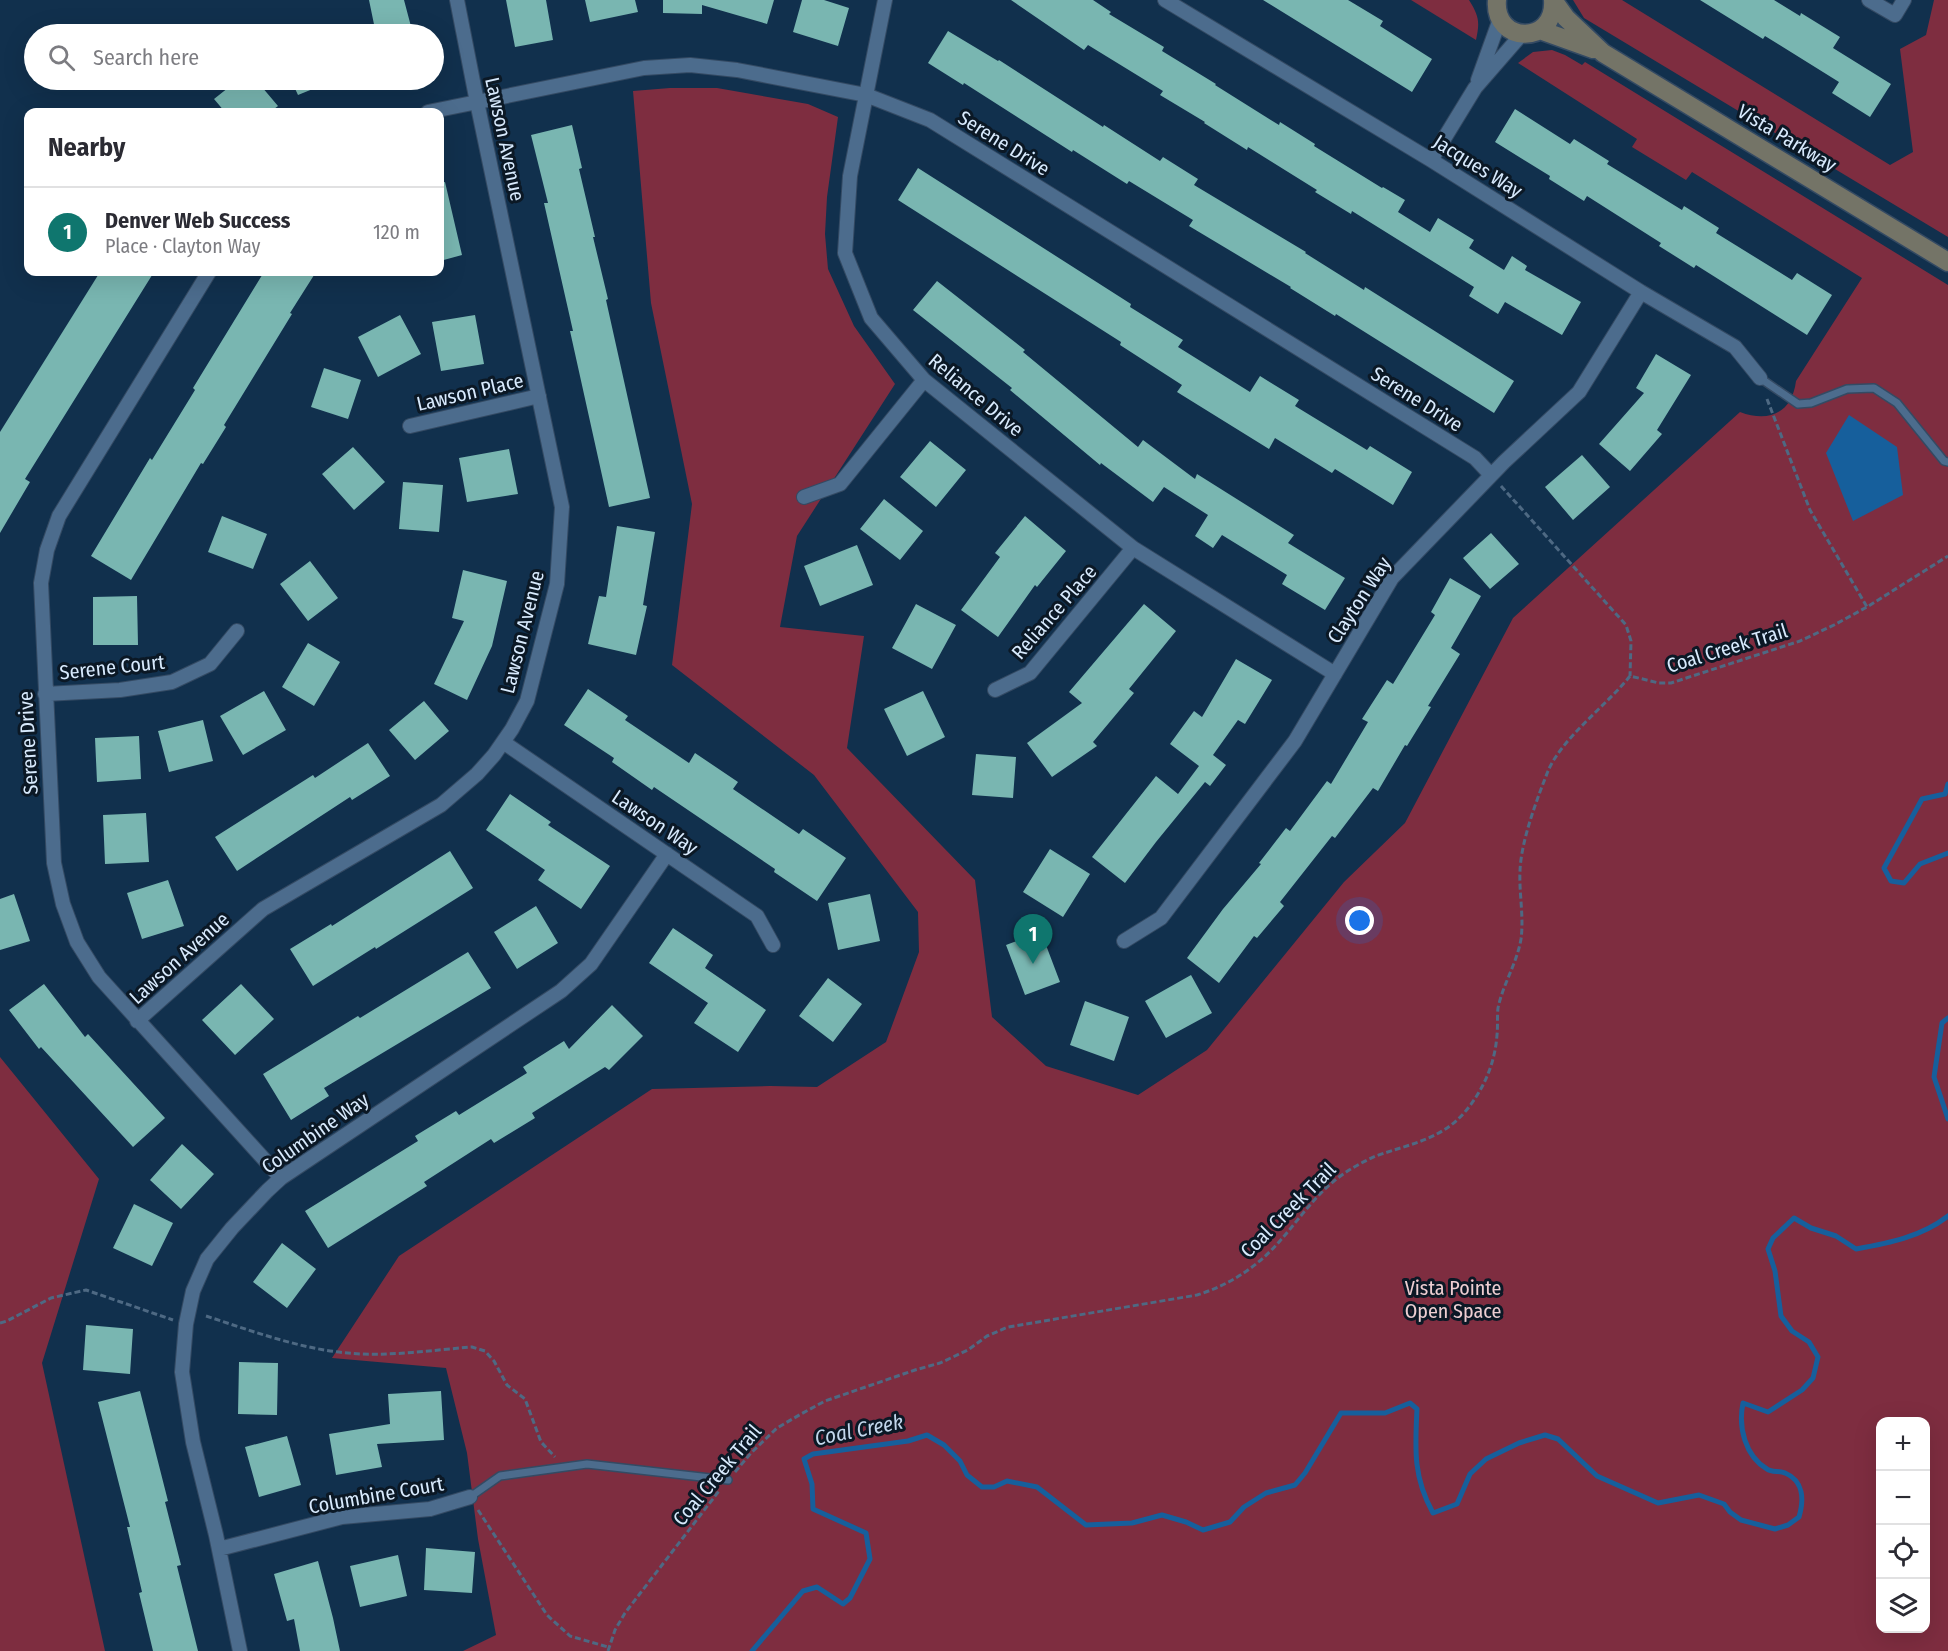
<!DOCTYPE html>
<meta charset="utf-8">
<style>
:root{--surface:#fff;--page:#f7f7f7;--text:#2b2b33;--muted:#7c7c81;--line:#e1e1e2;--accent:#0f766e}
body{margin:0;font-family:"Fira Sans Condensed",sans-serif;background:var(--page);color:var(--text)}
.controls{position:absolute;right:18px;bottom:18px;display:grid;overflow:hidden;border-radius:12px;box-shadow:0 6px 24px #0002}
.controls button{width:54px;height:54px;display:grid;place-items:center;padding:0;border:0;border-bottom:2px solid var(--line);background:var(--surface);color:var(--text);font:30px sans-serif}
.you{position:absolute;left:1360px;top:921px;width:21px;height:21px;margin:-15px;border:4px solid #fff;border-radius:50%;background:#1a73e8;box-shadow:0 0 0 9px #1a73e833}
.badge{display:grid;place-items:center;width:39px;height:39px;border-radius:50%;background:var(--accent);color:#fff;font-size:20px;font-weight:700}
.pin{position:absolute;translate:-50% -50px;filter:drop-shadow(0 2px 3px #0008)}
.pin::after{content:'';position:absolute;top:32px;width:21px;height:18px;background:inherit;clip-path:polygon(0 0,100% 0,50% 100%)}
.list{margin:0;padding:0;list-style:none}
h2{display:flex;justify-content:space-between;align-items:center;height:78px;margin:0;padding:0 24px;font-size:26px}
h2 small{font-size:20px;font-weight:400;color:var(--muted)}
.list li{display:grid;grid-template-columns:39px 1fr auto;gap:18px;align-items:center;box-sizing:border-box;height:90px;padding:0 24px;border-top:2px solid var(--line)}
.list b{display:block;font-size:22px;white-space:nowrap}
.list p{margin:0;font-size:20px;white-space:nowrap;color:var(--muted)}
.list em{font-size:20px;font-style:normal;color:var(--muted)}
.icon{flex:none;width:33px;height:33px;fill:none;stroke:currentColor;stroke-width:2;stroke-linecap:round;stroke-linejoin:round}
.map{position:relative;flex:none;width:1948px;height:1651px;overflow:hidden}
.search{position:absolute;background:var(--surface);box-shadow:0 6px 24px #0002;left:24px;top:24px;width:420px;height:66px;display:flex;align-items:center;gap:15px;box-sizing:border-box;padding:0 21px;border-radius:33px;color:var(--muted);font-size:22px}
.panel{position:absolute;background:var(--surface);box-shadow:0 6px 24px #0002;left:24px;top:108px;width:420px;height:168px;border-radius:12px}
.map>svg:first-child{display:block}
.green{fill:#7e2d40;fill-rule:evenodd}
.water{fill:#165f9c}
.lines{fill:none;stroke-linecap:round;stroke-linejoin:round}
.stream{stroke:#165f9c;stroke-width:5}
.building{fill:#79b6b1}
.lane-casing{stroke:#344a63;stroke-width:10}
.street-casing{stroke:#344a63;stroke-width:16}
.secondary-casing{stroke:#344a63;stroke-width:21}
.path{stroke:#4e6983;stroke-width:3;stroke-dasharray:6 3;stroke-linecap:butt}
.lane{stroke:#4c6c8d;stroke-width:7}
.street{stroke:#4c6c8d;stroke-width:14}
.secondary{stroke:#747467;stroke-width:18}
.labels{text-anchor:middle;stroke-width:6;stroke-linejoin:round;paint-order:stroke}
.street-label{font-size:20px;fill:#d8eafd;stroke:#0b1825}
.park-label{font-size:20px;fill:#eeced2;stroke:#0b1825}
.water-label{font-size:21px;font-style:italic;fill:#c3d7ec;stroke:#0b1825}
</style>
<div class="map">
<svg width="1948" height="1651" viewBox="0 0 1948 1651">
<rect width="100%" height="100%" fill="#11304d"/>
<path class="green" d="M1411 0H1469C1479 16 1480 22 1476 40Z
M1573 0H1622L1890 165 1913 152 1900 49 1926 35 1934 0H1948V237L1584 18Z
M1552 50 1565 55 1582 65 1585 62 1948 285V1651H463L496 1635 478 1539 467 1453 446 1368 332 1358 399 1256 652 1089 770 1086 817 1087 886 1042 919 952 918 912 814 775 672 665 692 504 651 303 633 91 670 88H717L808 104 838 117 827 197 825 234 828 269 854 326 895 384 797 536 780 627 864 636 847 748 975 880 992 1017 1046 1066 1138 1095 1207 1050 1344 882 1405 823 1513 618 1740 412C1769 423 1792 413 1796 381L1862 278 1692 172 1686 180 1632 147 1637 139 1518 63 1533 52ZM1880 1422H1926V1628H1880Z
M0 1057 99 1179 42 1363 105 1651H0Z"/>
<path class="water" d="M1849 415 1897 447 1903 495 1853 521 1826 453Z"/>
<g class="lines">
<path class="stream" d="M1948 784 1945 794 1922 799 1884 868 1891 881 1904 883 1920 864 1948 853
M1948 1018 1942 1023 1934 1077 1948 1119
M752 1651 803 1591 817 1587 843 1604 850 1598 870 1559 866 1533 813 1509 812 1484 804 1459 813 1454 908 1441 927 1435 944 1445 960 1461 967 1475 982 1487H994L1007 1481 1037 1487 1086 1525 1132 1523 1162 1515 1186 1522 1203 1530 1230 1522 1244 1507 1266 1493 1295 1485 1305 1473 1341 1413H1385L1410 1403 1417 1409C1415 1449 1413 1477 1433 1513L1457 1504 1470 1474 1486 1459 1519 1443 1545 1435 1558 1439 1597 1476 1658 1503 1699 1495 1724 1504 1730 1512 1741 1520 1775 1529 1788 1525 1799 1517C1804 1500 1804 1481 1785 1473 1780 1470 1772 1473 1767 1469 1745 1456 1738 1427 1743 1403L1768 1412 1802 1390 1813 1378 1818 1357 1809 1342 1792 1331 1781 1316 1775 1271 1768 1249 1773 1238 1794 1218 1811 1228 1836 1236 1856 1249C1889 1243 1921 1237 1948 1216"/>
</g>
<path class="building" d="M369 0H404L413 34H376Z
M506 0H546L553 40 515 47Z
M585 0H635L638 12 590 22Z
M663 0H774L767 24 702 5V14L663 13Z
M802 0H824L849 8 838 46 793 32Z
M1011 0H1093L1111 12 1109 14 1164 47 1162 51 1216 84 1215 85 1279 125 1280 122 1315 144 1314 146 1382 188 1383 187 1405 200 1398 212 1430 232 1438 218 1474 240 1469 248 1504 270 1512 256 1527 266 1525 270 1581 302 1562 335 1505 302 1498 314 1469 296 1474 287 1352 211 1351 214 1315 192 1317 190 1248 147 1247 150 1204 123 1205 122 1160 95 1163 91 1088 45 1084 50Z
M1263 0H1348L1383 21 1380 26 1432 59 1412 92Z
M1700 0H1774L1800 16 1801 13 1840 37 1833 48 1891 84 1870 117 1832 93 1839 82 1765 36 1763 39Z
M948 31 998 61 999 60 1103 127 1104 125 1160 161 1163 157 1198 179 1194 185 1306 252 1305 253 1364 290 1365 287 1514 381 1494 413 1336 314 1335 316 1290 288 1291 287 1189 226 1193 220 1129 181 1127 184 1073 150 1072 152 964 83 963 85 928 63Z
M238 80H256L278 106 270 112H225L214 99Z
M291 80H335L298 95Z
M1515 109 1570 144 1574 139 1609 161 1607 164 1682 210 1684 206 1719 228 1716 233 1792 280 1797 273 1832 295 1807 335 1696 265 1694 268 1659 246 1661 243 1587 196 1584 201 1549 179 1550 176 1495 142Z
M572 125 582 168 579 169 595 237H593L608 299 606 300 650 498 609 507 570 331H573L544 203H548L531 135Z
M918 168 1131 304 1130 307 1183 340 1178 347 1250 392 1260 376 1299 400 1295 406 1367 450 1370 446 1412 472 1393 505 1335 469 1332 473 1275 438 1269 449 1177 392 1182 385 1120 345 1121 342 898 200Z
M445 182 462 255 440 261V183Z
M100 272H154L25 479 30 482 0 533V432Z
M264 272H316L290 313 292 314 224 425 226 427 203 464 201 463 131 580 91 556 150 458 152 460 195 390 193 388Z
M937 281 1025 350 1023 352 1138 447 1143 440 1195 479 1197 474 1294 535 1288 543 1345 578 1325 610 1282 584 1287 575 1222 535 1213 548 1195 536 1208 515 1164 487 1153 502 1101 463 1100 465 1010 390 1012 388 913 310Z
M400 315 421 354 378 377 358 337Z
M475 315 484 364 441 371 432 322Z
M1656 354 1691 375 1657 430 1662 434 1630 471 1599 444 1644 393 1636 388Z
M324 368 361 380 348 419 311 407Z
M930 441 966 470 936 507 900 477Z
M353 447 385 482 354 510 322 474Z
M509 449 518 494 467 502 459 458Z
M1582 455 1610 487 1573 520 1545 487Z
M403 482 443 485 439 532 399 529Z
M884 499 923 531 900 560 860 529Z
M222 516 267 534 253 569 208 552Z
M1025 516 1066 551 1037 587 1035 585 998 637 961 610 1000 557 995 553Z
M617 526 655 532 643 605 647 606 636 655 588 644 599 596 606 597Z
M1491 533 1519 564 1490 589 1463 558Z
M857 545 873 585 820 606 804 566Z
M310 561 338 598 308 621 280 584Z
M463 570 507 581 492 646 467 700 434 684 464 621 452 618Z
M1450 578 1481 596 1451 648 1460 654 1428 706 1431 707 1407 746 1405 745 1378 791 1373 788 1335 838 1332 836 1280 902 1284 906 1257 938 1254 936 1219 983 1187 958 1223 909 1261 864 1259 863 1286 828 1290 831 1327 781 1331 784 1368 722 1362 719 1387 680 1393 684 1435 615 1431 612Z
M137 596 138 645H93V597Z
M916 604 956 625 932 669 892 648Z
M1144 604 1176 631 1129 689 1134 693 1093 742 1097 746 1052 777 1027 743 1082 703 1069 692Z
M308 643 340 662 314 706 282 687Z
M1236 659 1272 680 1245 724 1238 720 1213 755 1226 765 1210 786 1205 782 1156 842 1125 883 1092 857 1156 776 1178 794 1199 766 1170 744 1194 711 1202 717Z
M588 689 628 716 625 720 689 763 695 753 738 782 733 789 799 834 803 829 846 858 817 901 774 872 775 869 654 787 652 790 612 762 614 758 564 725Z
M264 691 286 730 243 755 220 716Z
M923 691 945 737 907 756 884 709Z
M424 701 449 731 415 760 389 730Z
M203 720 213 761 169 772 158 731Z
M139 736 141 779 97 782 95 738Z
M368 743 390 776 352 800 350 797 237 871 215 837 313 775 315 778Z
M976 754 1016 757 1013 798 972 795Z
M510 794 551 822 548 825 610 866 581 909 538 880 545 870 486 830Z
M146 813 149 862 105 864 103 815Z
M1050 849 1090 874 1063 917 1023 892Z
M450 851 473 888 376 949 375 947 313 986 290 949 331 924 332 926Z
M168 880 184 926 142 939 127 893Z
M14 894 30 941 0 950V899Z
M870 894 880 941 838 950 828 903Z
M536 906 558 943 517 969 494 932Z
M673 928 713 955 705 968 766 1010 738 1052 694 1023 708 1003 649 963Z
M1041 932 1060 982 1025 995 1006 945Z
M468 952 491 988 324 1088 329 1096 291 1120 263 1074 358 1016 360 1018Z
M1191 975 1212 1013 1166 1038 1145 1001Z
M828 978 862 1004 833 1042 799 1016Z
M44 984 85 1037 88 1034 165 1118 133 1147 41 1047 39 1049 9 1010Z
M241 984 274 1019 235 1055 202 1020Z
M1085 1001 1129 1017 1114 1061 1070 1045Z
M612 1005 643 1036 609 1070 605 1067 532 1113 535 1118 494 1143 491 1139 424 1182 427 1186 328 1248 305 1211 418 1141 415 1136 456 1111 459 1115 527 1073 523 1067 564 1041 569 1049Z
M182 1144 214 1174 181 1209 150 1180Z
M134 1204 173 1223 152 1266 113 1248Z
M282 1243 316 1269 287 1308 253 1282Z
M86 1325 133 1329 130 1374 83 1370Z
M239 1362 278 1363 277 1415 238 1414Z
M140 1391 168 1501 165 1502 181 1565 177 1566 198 1651H153L139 1593 142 1592 127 1527H130L98 1402Z
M441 1391 444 1440 377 1444 382 1467 336 1475 329 1434 390 1424 388 1394Z
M287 1436 301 1485 259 1497 245 1447Z
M426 1548 475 1552 472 1593 424 1590Z
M398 1555 407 1596 360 1607 350 1566Z
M318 1561 333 1618 340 1651H300L294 1619 287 1621 274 1574Z"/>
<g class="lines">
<g class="lane-casing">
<path id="lane" d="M1760 378 1798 404 1811 403 1847 389 1874 388 1897 403 1944 461 1948 462
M470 1497 500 1476 587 1464 728 1480"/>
</g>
<g class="street-casing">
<path id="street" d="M885 0 850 176 845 253 871 318 924 380 1133 548 1335 674
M1165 0 1431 160 1641 292 1735 347 1760 378
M1869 0 1895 15 1904 0
M1478 80 1500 19
M428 112 644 68 690 65 737 70 866 95 930 120 1475 458 1491 475
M1431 160 1475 88 1522 34
M209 272 59 516 47 550 41 583 54 863 63 904 77 942 99 977 281 1178
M410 426 539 396
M804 497 840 484 924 380
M995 690 1030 673 1133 548
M45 694 120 690 172 682 210 664 237 631
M503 742 757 916 773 945
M1124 941 1161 918 1295 741 1392 578 1504 462 1579 392 1641 292
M137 1021 263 909 441 805 477 774 494 755 512 729 527 701 557 584 562 507 477 102 457 0
M219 1549 342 1517 430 1509 470 1497
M240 1651 216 1535 193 1442 182 1372 186 1324 193 1291 207 1259 232 1228 267 1191 281 1178 561 991 591 964 667 854"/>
</g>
<g class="secondary-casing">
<path id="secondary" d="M1497 0C1493 44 1556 46 1553 0
M1553 0 1566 18 1603 53 1948 262
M1540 30 1593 49"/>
</g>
<path class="path" d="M1767 399 1810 510 1867 607
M1501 486 1626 625 1631 641 1630 676
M206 1316C252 1331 300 1349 348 1353 387 1357 433 1350 472 1347L485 1351 494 1361 507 1385 525 1399 541 1442 555 1457
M0 1323 7 1321 51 1298 86 1290 173 1320
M735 1472 751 1453 777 1428 801 1414 825 1401 915 1370 940 1363 968 1350 987 1336 1008 1327 1197 1295C1229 1285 1256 1268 1279 1242 1297 1222 1313 1198 1334 1181 1346 1171 1362 1162 1376 1156 1409 1144 1440 1140 1464 1113 1483 1091 1495 1064 1497 1035 1498 1026 1497 1017 1498 1008 1503 984 1517 963 1521 939 1524 917 1519 894 1520 871 1521 841 1537 799 1548 771 1562 738 1607 705 1630 676L1659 683H1671L1800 641 1834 625 1867 607 1948 556
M478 1510 547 1615 570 1636 608 1647
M608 1651 615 1630 625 1613 719 1491"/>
<use href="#lane" class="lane"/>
<use href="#street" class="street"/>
<use href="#secondary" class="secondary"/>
</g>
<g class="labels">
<g class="street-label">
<text transform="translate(1787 138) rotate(31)" y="7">Vista Parkway</text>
<text transform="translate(505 139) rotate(78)" y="7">Lawson Avenue</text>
<text transform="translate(1004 143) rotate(32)" y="7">Serene Drive</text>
<text transform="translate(1478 166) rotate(32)" y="7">Jacques Way</text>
<text transform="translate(470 392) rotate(-13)" y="7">Lawson Place</text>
<text transform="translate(976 395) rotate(40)" y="7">Reliance Drive</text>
<text transform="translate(1417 399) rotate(32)" y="7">Serene Drive</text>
<text transform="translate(1359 600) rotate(-57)" y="7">Clayton Way</text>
<text transform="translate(1054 612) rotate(-49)" y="7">Reliance Place</text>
<text transform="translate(522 632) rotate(-76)" y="7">Lawson Avenue</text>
<text transform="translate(1727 648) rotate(-17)" y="7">Coal Creek Trail</text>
<text transform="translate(112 667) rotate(-6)" y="7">Serene Court</text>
<text transform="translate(28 743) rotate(-93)" y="7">Serene Drive</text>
<text transform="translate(655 822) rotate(34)" y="7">Lawson Way</text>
<text transform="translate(179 958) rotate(-42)" y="7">Lawson Avenue</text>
<text transform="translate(315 1133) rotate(-35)" y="7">Columbine Way</text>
<text transform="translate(1288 1210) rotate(-45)" y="7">Coal Creek Trail</text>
<text transform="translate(717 1475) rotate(-50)" y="7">Coal Creek Trail</text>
<text transform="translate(376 1495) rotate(-10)" y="7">Columbine Court</text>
</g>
<g class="park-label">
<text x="1453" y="1295">Vista Pointe<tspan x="1453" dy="23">Open Space</tspan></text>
</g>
<g class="water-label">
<text transform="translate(859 1430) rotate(-11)" y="7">Coal Creek</text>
</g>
</g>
</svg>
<div class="controls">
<button>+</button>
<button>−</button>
<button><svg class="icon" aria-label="locate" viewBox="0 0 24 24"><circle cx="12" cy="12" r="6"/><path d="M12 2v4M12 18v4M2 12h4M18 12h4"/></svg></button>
<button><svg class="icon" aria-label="layers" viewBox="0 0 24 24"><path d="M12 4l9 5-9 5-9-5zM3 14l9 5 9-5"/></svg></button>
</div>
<div class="you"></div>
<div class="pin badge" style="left:1033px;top:964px">1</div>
<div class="search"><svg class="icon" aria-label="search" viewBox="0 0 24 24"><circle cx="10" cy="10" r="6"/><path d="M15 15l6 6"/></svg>Search here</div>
<section class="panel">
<h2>Nearby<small></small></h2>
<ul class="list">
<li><span class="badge">1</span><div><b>Denver Web Success</b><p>Place · Clayton Way</p></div><em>120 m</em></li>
</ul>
</section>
</div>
